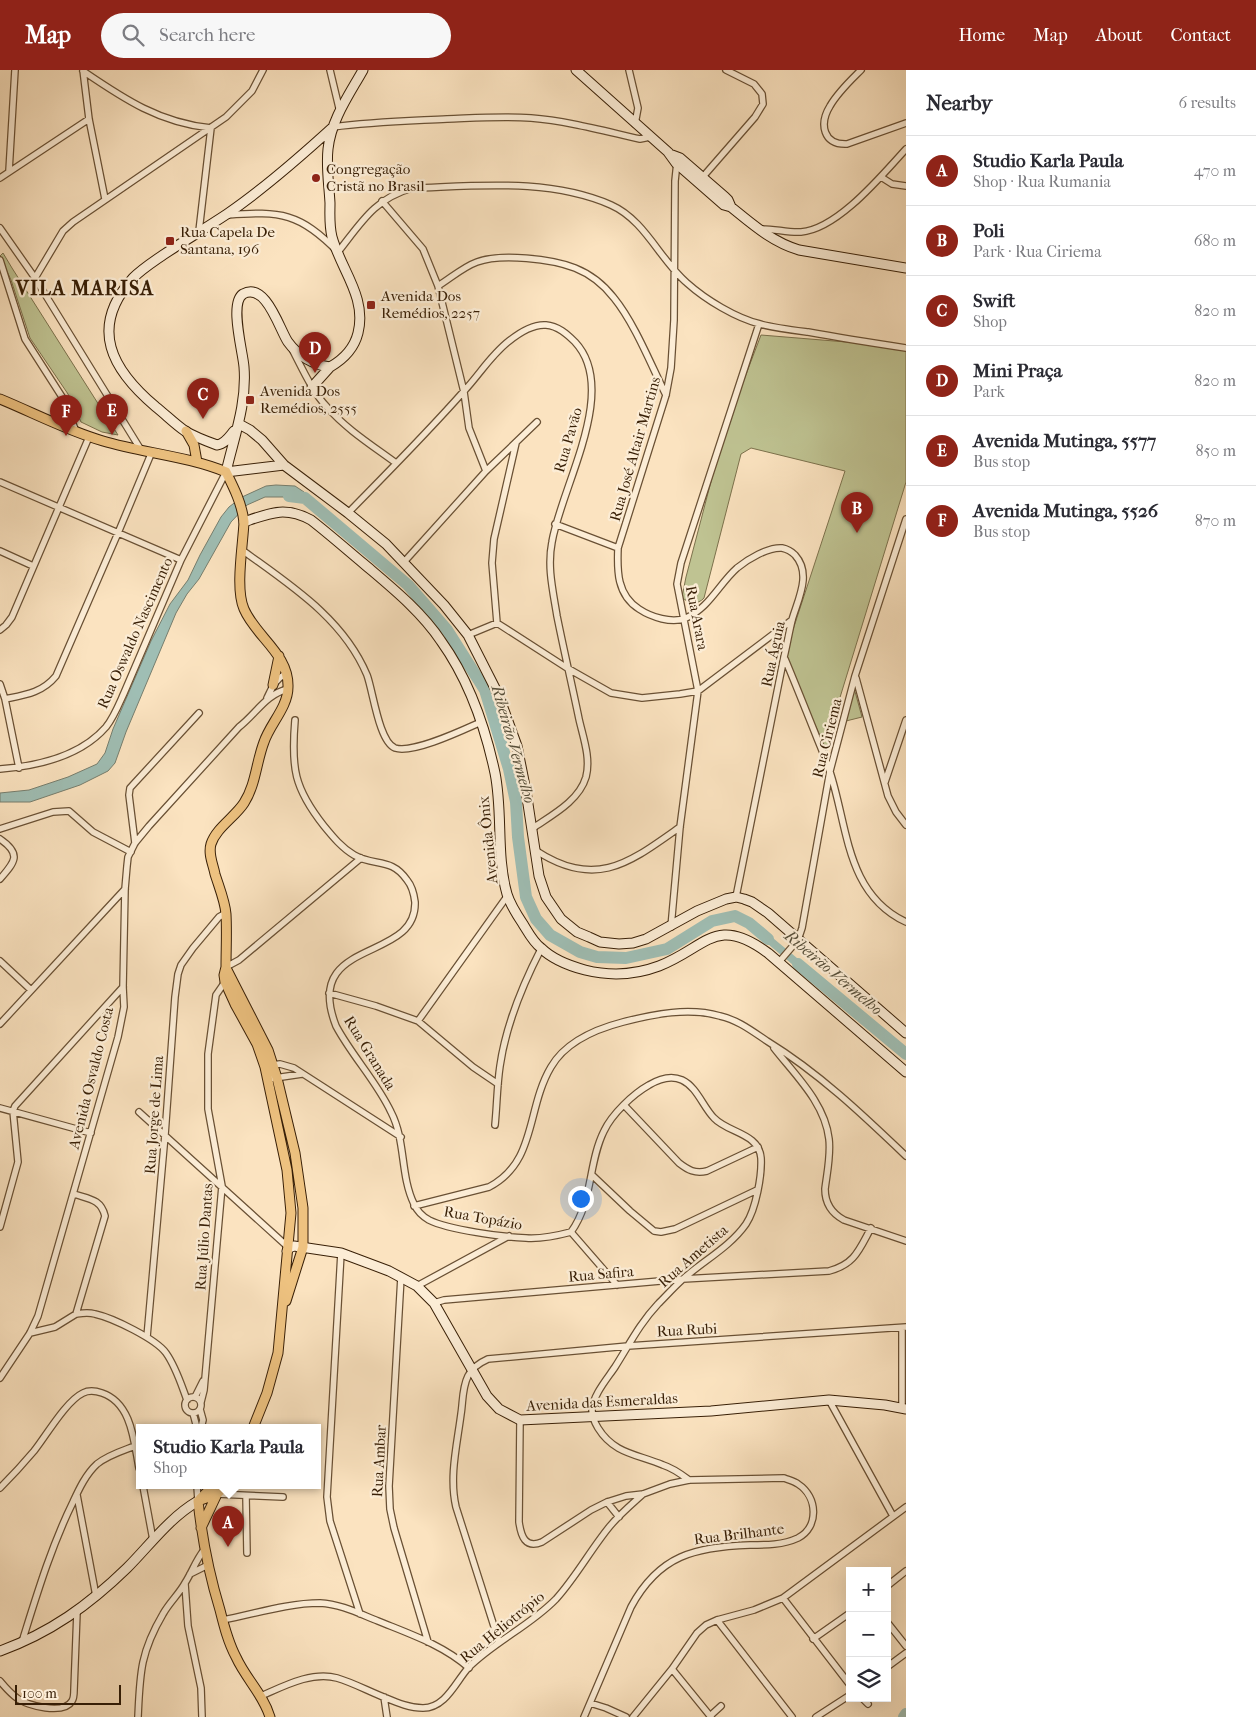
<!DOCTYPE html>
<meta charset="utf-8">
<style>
:root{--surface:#fff;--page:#f7f7f7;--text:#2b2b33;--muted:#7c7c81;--line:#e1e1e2;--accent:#8f2418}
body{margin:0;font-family:"IM FELL French Canon",serif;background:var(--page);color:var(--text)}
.controls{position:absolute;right:15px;bottom:15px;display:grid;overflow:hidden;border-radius:0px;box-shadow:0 5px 20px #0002}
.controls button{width:45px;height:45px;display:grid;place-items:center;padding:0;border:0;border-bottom:1px solid var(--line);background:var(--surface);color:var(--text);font:25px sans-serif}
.scale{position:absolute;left:15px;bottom:12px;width:106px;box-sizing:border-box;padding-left:5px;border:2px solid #381f06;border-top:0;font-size:14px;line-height:18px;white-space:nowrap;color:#381f06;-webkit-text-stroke:4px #fcedd6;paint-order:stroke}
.you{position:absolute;left:580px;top:1128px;width:18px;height:18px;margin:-12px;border:4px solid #fff;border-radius:50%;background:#1a73e8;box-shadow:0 0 0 8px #1a73e833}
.badge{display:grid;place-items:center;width:32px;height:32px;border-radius:50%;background:var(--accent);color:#fff;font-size:16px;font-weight:700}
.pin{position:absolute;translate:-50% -41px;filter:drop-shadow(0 1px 2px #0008)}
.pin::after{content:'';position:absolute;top:26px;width:18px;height:15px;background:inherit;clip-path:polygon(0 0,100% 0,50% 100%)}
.popup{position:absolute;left:136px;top:1354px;width:185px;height:65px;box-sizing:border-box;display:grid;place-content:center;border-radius:0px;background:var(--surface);filter:drop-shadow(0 1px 4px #0005);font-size:16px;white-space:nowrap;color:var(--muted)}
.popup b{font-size:19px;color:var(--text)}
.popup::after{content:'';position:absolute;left:50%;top:100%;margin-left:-10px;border:10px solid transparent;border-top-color:var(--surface)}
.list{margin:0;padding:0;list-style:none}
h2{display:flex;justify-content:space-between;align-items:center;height:65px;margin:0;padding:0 20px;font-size:21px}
h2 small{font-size:16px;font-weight:400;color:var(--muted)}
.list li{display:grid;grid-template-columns:32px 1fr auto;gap:15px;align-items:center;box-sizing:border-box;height:70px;padding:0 20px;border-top:1px solid var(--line)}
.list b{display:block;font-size:19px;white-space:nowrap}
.list p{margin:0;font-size:16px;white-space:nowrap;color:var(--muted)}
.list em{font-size:16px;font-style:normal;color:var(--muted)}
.icon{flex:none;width:28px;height:28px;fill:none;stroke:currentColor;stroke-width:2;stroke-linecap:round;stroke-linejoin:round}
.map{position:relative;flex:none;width:906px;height:1647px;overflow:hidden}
header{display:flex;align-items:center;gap:30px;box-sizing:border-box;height:70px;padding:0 25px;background:var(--accent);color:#fff}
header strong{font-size:24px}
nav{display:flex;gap:28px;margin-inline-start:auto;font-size:18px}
.search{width:350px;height:45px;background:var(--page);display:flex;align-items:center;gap:12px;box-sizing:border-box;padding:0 18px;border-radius:28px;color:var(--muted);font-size:19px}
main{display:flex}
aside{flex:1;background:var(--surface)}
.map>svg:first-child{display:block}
.green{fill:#bfc392;stroke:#7c714c}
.water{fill:#9fbeb4;stroke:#767e6e}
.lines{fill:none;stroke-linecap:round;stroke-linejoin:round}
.canal{stroke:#9fbeb4;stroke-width:8}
.river{stroke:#9fbeb4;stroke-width:12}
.street-casing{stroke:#695034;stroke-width:8}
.secondary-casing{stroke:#381f06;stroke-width:11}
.primary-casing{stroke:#381f06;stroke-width:11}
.street{stroke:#fcedd6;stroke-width:5.5}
.secondary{stroke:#fcedd6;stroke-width:9}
.primary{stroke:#eec280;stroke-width:9}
.poi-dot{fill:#8f2418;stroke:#fcedd6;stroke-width:2}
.labels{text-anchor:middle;stroke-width:4.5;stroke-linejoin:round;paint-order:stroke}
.poi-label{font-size:15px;fill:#381f06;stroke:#fcedd6;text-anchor:start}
.street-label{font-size:15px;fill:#381f06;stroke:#fcedd6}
.water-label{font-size:16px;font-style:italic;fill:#574f3a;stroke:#fcedd6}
.district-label{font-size:20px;font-weight:bold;letter-spacing:1px;fill:#381f06;stroke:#fcedd6}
</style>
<header>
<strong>Map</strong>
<div class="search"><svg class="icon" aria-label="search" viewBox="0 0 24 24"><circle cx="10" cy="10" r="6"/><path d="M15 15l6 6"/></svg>Search here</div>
<nav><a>Home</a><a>Map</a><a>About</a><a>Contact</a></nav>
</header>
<main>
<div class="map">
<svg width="906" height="1647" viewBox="0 0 906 1647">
<rect width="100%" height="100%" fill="#fbe3c0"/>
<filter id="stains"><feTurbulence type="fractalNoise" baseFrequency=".004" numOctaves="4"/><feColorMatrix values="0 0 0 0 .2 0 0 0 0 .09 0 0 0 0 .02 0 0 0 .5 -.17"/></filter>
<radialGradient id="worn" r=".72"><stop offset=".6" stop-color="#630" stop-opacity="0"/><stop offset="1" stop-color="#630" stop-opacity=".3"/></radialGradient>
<path class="green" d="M3 183 12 198 118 365 102 362 81 352 68 324 30 268 11 210 0 186Z
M761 265 895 276 906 279V412L834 647 827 681 784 587 845 401 751 378 741 384 704 528C698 535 688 534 682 527L686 507 724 362Z
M854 618 862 647 846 651Z"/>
<path class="water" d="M276 415 295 416 304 422 305 428 298 431 289 427H265L247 435 231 452 199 509 187 524 176 543 126 662 115 693 108 701 80 715 30 732H0V723L29 720 68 707 97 694 105 683 113 659 151 571 170 534 188 510 200 485 221 447 229 437 242 427 266 416Z"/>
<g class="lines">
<path class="canal" d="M768 869 798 894"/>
<path class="river" d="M289 426 305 428 408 515 447 560 485 620 509 699 516 732 518 767 526 827 536 849 550 865 580 882 597 887 626 888 667 879 712 851 735 846 749 853 768 869
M798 894 906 984
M904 1647 906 1644"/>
<g class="street-casing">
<path id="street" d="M83 0 89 49 105 129
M330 0 340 42
M629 0 638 38 635 54
M861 0C850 11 838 22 830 36 819 54 823 75 847 74L906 53
M83 1C124 29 160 53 211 58L199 161
M333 57C371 52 409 51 447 49 475 48 503 46 531 48 568 51 604 61 640 69L650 67
M677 92 675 111 674 250 671 298 666 325 618 478C617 501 617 525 639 539 651 547 672 554 686 548 709 538 719 514 737 498 748 489 768 477 782 478 787 479 792 482 795 485 812 504 798 529 792 550 789 562 787 575 784 587L736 827
M9 101 15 0
M881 107 892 114 906 116
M0 108 89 49
M701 109 755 47 763 34 762 24 754 14 726 0
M382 131 423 179 438 216 464 322 469 358 486 401
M228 145C281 141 300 143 338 182 361 153 374 129 412 118 478 116 549 108 611 135 645 150 660 190 687 213 706 230 736 248 760 254 775 258 792 260 808 262 841 268 873 273 906 278
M0 158 35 208 141 380
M759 159C773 158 787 163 801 162 838 159 882 105 906 79
M0 190 25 269 64 330 76 362
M35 208 63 161 73 152 226 47 252 21 263 0
M438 216C451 208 463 197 477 192 501 183 552 189 575 198 590 204 604 215 614 228 635 254 651 295 666 325
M293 281C303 300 312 321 327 337 346 359 373 376 396 393
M0 412 181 490
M348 443C387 403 427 363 464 321 479 305 491 285 509 271 519 263 533 254 546 255 558 256 567 264 575 272 620 320 561 417 552 472 547 497 553 521 557 546 564 581 572 615 579 649 583 667 591 688 586 707 579 731 552 745 533 758
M555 454 618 478
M242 480C290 515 343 548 367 605 373 621 379 672 395 678 413 684 463 660 481 652
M0 481 33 496
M404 492 486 401 537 352
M497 553 492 493 494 469 516 373
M0 560 6 555 12 547 89 367
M468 565 497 553 567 598 611 623 642 628 680 624 698 621 792 550
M785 589C795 613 805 638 815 663 820 676 826 689 830 702 848 757 846 824 906 852
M856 608 888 726 896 742 906 755
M0 614 5 629 19 698
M267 628C272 618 275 609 286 604
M5 629C25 625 42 623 56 606L118 463 151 384
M295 650C291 698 294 718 324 756 333 767 342 778 354 785 375 797 391 787 407 810 412 816 414 824 415 832 417 894 301 866 336 956 352 986 377 1012 391 1042 406 1071 400 1105 414 1134 417 1141 422 1146 429 1150 449 1160 503 1167 526 1168 541 1169 556 1166 571 1162 593 1132 588 1093 604 1061 612 1044 633 1024 649 1015 659 1009 671 1005 682 1010 697 1017 703 1037 714 1048 728 1063 759 1063 761 1088 762 1105 756 1139 746 1154 730 1177 703 1191 683 1209 674 1217 666 1226 658 1234 640 1253 629 1275 615 1297 607 1309 593 1325 592 1340 592 1347 595 1353 598 1358 614 1384 637 1384 663 1395 673 1398 681 1404 689 1410
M0 699C38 696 80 687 106 657 114 647 119 634 124 623L181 490 226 402
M885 712 906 650
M0 759 53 742 69 741 93 762 131 782
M0 769C22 784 15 792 0 809
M135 773 129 725 130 718 199 643
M535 780C596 820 629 793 680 757
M671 857 680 757 698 621 677 514 681 493 759 254
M0 891 31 920
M779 892 798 870 802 858 830 701 855 606 906 449
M226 897 239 890 361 788
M329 923 376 936 418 951 473 997 498 1014
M418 951 508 825
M0 954 125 819
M774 978C795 1005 825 1033 829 1069 831 1085 827 1103 825 1119 825 1133 831 1143 844 1150L906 1171
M272 995 280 994 294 998 401 1067
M268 1009 302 1004
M624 1035 679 1093C688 1100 695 1104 707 1101L758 1077
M0 1038 91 1063
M139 1042 288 1177
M495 1055C497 1035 497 1016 500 996 506 954 522 916 541 879
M592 1105 630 1141 654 1161 661 1162 675 1159 757 1120
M414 1136 489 1117C537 1092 526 1039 551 997 566 971 596 959 623 952 654 944 689 937 720 946 738 950 752 961 767 971 819 1003 862 1044 906 1086
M0 1157 18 1092 13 1041 15 1036 123 917
M571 1162 617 1215
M341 1183 327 1427 330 1451 360 1544
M401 1207 389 1416 390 1439 394 1458 428 1572
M417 1216 509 1166
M434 1233 444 1230 683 1209 829 1201C855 1194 859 1180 871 1158
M76 1244C83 1243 88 1242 95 1244 113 1248 156 1269 166 1283 176 1297 181 1314 187 1330
M902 1258V1338
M30 1263 55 1257 76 1244 105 1146C101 1129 89 1129 74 1124
M147 1267 165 1065 175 927 178 904 181 895 193 878 219 847 226 843
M0 1308 30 1263 38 1246 118 967 124 937 123 917 125 819 127 796 128 787 135 773 149 756 239 657C256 644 266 624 288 619
M185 1335a8 8 0 1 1 16 0a8 8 0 1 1-16 0Z
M195 1327 203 1311
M829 1330 893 1446
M201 1332 204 1320 222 1116 208 1039V984L216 925 225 912
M200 1339 203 1350 201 1358
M193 1343 197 1358
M520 1350 519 1452C521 1466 525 1479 542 1472L591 1440 607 1432 626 1426 643 1424 670 1414 689 1410 784 1408C789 1410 794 1411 798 1414 818 1427 819 1457 798 1468 783 1475 766 1475 750 1475 695 1477 659 1485 631 1537L584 1647
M143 1416 153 1470
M197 1416 198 1431
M0 1418C12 1406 23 1394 34 1381 46 1366 66 1331 83 1323 89 1320 96 1321 102 1323 132 1333 134 1372 139 1398
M217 1424 283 1427
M77 1425 96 1526
M246 1426 247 1483
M607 1432 619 1447
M190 1504 208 1495
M185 1514 188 1556 201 1618 202 1647
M887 1516 906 1501
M783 1528 850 1615
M223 1550C254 1544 288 1533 320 1533 341 1534 360 1544 378 1551 410 1564 443 1575 469 1598
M717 1550 792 1647
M887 1552 906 1576
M813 1569 850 1543
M22 1572C37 1524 51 1477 73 1432 79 1419 86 1404 97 1394 108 1385 122 1381 135 1376
M499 1572 456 1437C449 1407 457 1375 461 1344 463 1332 462 1318 468 1306 472 1298 479 1293 488 1289L628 1276 906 1257
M887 1597 906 1583
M672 1599 711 1647
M0 1611C5 1617 10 1623 17 1628 27 1636 64 1645 72 1631 74 1628 74 1623 74 1620L77 1542
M261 1626C284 1616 312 1601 337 1608 354 1613 370 1622 386 1628 398 1633 410 1638 423 1638 446 1638 456 1611 469 1597 495 1571 530 1556 556 1529 576 1507 591 1479 610 1456 620 1444 632 1434 643 1424
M384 1627 387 1647
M862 1628 868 1634
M590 1633 606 1638 626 1647
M710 1646 721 1636
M138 1647C140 1604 140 1583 163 1544 169 1533 179 1524 185 1513 192 1502 196 1490 204 1480
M633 1647 672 1599 697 1563 706 1555 717 1550 754 1540 783 1528 906 1437
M816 1647 850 1625"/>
</g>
<g class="secondary-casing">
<path id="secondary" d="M576 0 668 82 676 93 724 135 731 137C752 154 772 172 799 180L906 198
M672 85 680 88 725 127 728 130 731 137
M312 317 330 297
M239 354 250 360 262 370 284 395 348 443 386 474 444 535 468 565 498 624 517 676 526 721 539 806 546 827 561 849 577 862 589 867 600 872 619 874 633 873 646 869 697 841 726 829 736 827 744 829 752 832 768 843 906 963
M234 361C229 367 225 374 217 375 206 371 195 367 185 361 175 354 166 345 156 337 112 300 88 258 133 208 142 199 153 192 163 185 184 171 206 158 227 144 265 118 299 88 333 57
M284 395 226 402C234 367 247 334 244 297 243 282 229 233 243 224 266 211 280 261 288 272 298 286 314 295 330 297 344 289 354 279 358 263 367 227 341 200 332 167 329 155 330 144 330 133 329 115 326 97 328 79 331 50 349 25 363 0
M244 452C270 443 285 436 311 450 329 464 346 479 364 494 391 517 421 541 441 571 469 610 485 656 495 703 503 743 496 785 507 824 510 834 517 845 523 854 528 862 533 872 541 878 552 889 570 896 585 900 609 906 635 905 659 896 706 878 715 844 768 883L906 1002
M287 1181 289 1178 294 1176 341 1183 389 1201 417 1216 434 1233 487 1326 499 1339 520 1350 711 1341 829 1330 885 1335 906 1339
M0 1581C50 1563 89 1535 127 1498 150 1475 169 1448 198 1431"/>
</g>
<g class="primary-casing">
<path id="primary" d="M0 329C34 343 68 361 103 371 143 383 187 386 226 402 234 418 242 434 244 452 243 475 235 519 244 539 256 567 289 584 288 617 288 637 270 654 264 672 256 693 256 714 244 733 235 747 216 758 211 774 208 784 213 794 215 804 219 817 225 831 226 844 227 862 226 880 226 897L224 905 225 912 235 934 257 974 265 997 287 1100 291 1143 278 1283 267 1323 253 1358
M186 361 194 375 197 392
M273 615 279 586
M226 898 268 980 277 1008 295 1083 303 1138V1177L286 1231
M200 1429 213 1416
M198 1431C202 1468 209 1504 220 1540 224 1556 228 1572 236 1587 246 1609 263 1624 270 1647
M198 1431 217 1424 225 1416
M201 1458 217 1424"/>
</g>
<use href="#street" class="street"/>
<use href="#secondary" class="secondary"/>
<use href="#primary" class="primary"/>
</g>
<g class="poi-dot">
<circle cx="316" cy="108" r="5"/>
<rect x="165" y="166" width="10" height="10" rx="2.5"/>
<rect x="366" y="230" width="10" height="10" rx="2.5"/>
<rect x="245" y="325" width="10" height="10" rx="2.5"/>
</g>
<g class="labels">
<g class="poi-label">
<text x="326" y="104">Congregação<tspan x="326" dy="17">Cristã no Brasil</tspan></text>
<text x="180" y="167">Rua Capela De<tspan x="180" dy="17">Santana, 196</tspan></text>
<text x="381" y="231">Avenida Dos<tspan x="381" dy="17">Remédios, 2257</tspan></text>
<text x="260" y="326">Avenida Dos<tspan x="260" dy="17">Remédios, 2555</tspan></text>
</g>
<g class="street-label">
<text transform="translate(568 370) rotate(-74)" y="5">Rua Pavão</text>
<text transform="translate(635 379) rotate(-74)" y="5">Rua José Altair Martins</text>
<text transform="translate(697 548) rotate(79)" y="5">Rua Arara</text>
<text transform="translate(135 563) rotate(-66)" y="5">Rua Oswaldo Nascimento</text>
<text transform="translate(773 584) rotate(-78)" y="5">Rua Águia</text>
<text transform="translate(827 668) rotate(-76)" y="5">Rua Ciriema</text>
<text transform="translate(488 770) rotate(-96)" y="5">Avenida Ônix</text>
<text transform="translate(370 983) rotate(58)" y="5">Rua Granada</text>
<text transform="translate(91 1008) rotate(-76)" y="5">Avenida Osvaldo Costa</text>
<text transform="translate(154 1045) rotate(-86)" y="5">Rua Jorge de Lima</text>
<text transform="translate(483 1148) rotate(10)" y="5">Rua Topázio</text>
<text transform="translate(204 1167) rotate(-86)" y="5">Rua Júlio Dantas</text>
<text transform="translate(693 1186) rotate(-41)" y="5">Rua Ametista</text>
<text transform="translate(601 1204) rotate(-5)" y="5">Rua Safira</text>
<text transform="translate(687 1260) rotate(-3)" y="5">Rua Rubi</text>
<text transform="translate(602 1332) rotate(-3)" y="5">Avenida das Esmeraldas</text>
<text transform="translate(379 1391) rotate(-87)" y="5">Rua Ambar</text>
<text transform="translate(739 1464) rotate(-7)" y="5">Rua Brilhante</text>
<text transform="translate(502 1557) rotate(-39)" y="5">Rua Heliotrópio</text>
</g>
<g class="water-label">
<text transform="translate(514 674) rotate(74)" y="6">Ribeirão Vermelho</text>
<text transform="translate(834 902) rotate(40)" y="6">Ribeirão Vermelho</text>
</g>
<g class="district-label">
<text x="85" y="225">VILA MARISA</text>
</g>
</g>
<rect width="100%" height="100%" filter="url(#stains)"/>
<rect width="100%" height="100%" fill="url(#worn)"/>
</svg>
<div class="controls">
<button>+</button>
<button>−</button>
<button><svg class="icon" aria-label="layers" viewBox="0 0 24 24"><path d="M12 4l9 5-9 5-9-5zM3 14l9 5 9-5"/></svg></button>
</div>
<div class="scale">100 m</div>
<div class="you"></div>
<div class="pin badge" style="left:228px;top:1477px">A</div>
<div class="popup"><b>Studio Karla Paula</b>Shop</div>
<div class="pin badge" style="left:857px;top:463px">B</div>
<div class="pin badge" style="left:203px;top:349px">C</div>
<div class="pin badge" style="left:315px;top:303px">D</div>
<div class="pin badge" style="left:112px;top:365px">E</div>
<div class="pin badge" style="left:66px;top:366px">F</div>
</div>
<aside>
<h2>Nearby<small>6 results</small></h2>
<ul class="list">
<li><span class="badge">A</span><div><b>Studio Karla Paula</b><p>Shop · Rua Rumania</p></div><em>470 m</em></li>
<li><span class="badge">B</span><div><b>Poli</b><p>Park · Rua Ciriema</p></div><em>680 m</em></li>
<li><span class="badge">C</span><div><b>Swift</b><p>Shop</p></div><em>820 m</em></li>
<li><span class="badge">D</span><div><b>Mini Praça</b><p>Park</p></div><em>820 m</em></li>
<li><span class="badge">E</span><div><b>Avenida Mutinga, 5577</b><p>Bus stop</p></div><em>850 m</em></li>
<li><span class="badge">F</span><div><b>Avenida Mutinga, 5526</b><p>Bus stop</p></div><em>870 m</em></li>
</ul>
</aside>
</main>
